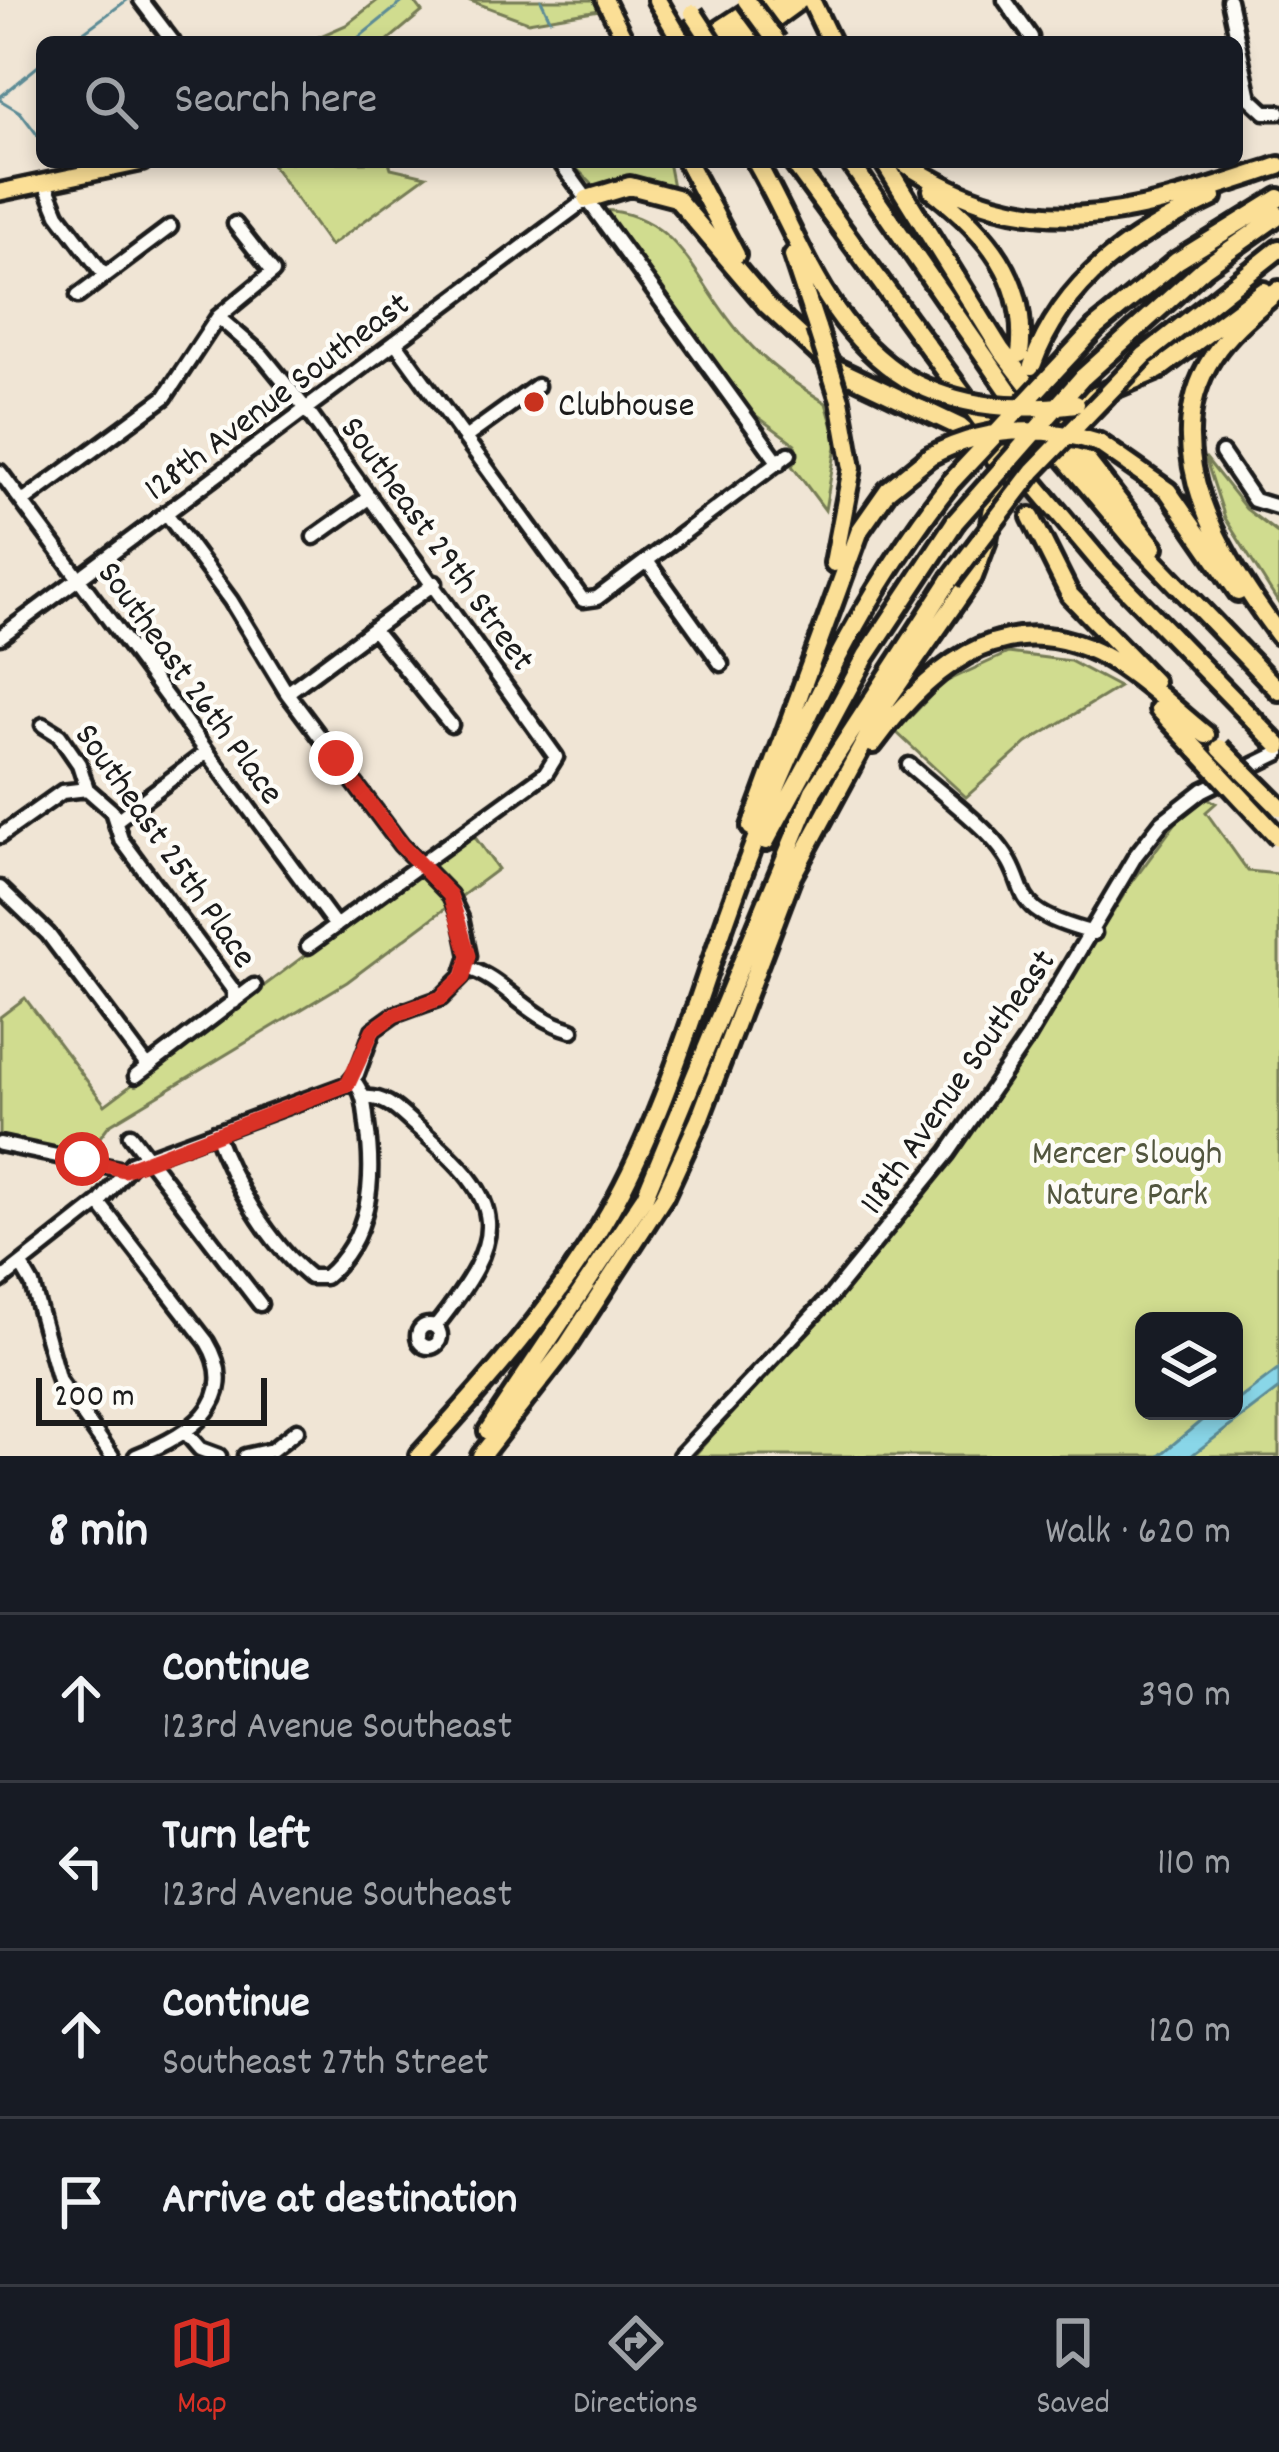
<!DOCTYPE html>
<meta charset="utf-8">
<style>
:root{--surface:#171b24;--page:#20242c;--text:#f1f3f6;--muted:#9ea1a6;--line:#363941;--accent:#d93025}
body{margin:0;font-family:Dekko,sans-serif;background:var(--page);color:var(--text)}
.controls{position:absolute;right:36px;bottom:36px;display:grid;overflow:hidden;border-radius:18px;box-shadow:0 6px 18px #0003}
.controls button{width:108px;height:108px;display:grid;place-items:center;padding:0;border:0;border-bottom:3px solid var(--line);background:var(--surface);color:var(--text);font:60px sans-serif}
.scale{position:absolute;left:36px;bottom:30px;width:231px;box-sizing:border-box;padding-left:12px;border:6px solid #1c1c1c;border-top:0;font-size:33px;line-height:42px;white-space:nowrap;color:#1c1c1c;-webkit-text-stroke:9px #fdfcf7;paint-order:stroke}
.stop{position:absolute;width:36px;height:36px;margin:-27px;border:9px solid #d93025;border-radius:50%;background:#fff}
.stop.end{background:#d93025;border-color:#fff;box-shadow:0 3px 12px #0008}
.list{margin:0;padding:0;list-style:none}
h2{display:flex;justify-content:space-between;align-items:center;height:156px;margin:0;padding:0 48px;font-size:51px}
h2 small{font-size:39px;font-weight:400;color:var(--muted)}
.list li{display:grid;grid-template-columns:78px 1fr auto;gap:36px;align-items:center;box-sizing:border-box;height:168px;padding:0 48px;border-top:3px solid var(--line)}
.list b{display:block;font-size:45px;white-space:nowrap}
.list p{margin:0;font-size:39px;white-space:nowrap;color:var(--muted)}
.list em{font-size:39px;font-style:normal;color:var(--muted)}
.icon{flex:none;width:66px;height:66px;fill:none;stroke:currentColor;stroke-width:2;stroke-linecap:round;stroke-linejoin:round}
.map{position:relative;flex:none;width:1279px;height:1456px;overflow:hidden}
.search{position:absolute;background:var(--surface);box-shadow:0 6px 18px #0003;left:36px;right:36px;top:36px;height:132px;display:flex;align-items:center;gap:30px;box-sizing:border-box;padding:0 42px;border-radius:18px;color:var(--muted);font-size:45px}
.sheet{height:828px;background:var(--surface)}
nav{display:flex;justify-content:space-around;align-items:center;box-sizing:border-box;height:168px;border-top:3px solid var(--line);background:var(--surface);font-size:33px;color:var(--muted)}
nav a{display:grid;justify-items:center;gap:6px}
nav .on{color:var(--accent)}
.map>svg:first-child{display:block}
.green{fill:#d0dc8f;stroke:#767c56;stroke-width:3;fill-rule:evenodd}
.water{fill:#89d6e8;stroke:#5d8c96;stroke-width:3}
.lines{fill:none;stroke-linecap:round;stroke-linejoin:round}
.stream{stroke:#5d8c96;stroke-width:3}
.highway-tunnel{stroke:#c6bdb0;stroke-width:16;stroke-dasharray:16 8;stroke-linecap:butt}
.minor-casing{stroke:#1c1c1c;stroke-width:21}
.major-casing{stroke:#1c1c1c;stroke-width:24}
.highway-casing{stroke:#1c1c1c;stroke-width:26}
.minor{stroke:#fdfcf7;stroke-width:12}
.major{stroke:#fbdf96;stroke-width:15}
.highway{stroke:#fbdf96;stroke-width:16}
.highway-bridge-casing{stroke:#1c1c1c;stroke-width:26;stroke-linecap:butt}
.highway-bridge{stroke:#fbdf96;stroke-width:16}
.route{stroke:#d93025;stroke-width:15}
.poi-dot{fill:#c8321e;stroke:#fdfcf7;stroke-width:4.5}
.labels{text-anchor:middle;stroke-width:9;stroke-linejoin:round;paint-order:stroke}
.street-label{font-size:36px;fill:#1c1c1c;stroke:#fdfcf7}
.poi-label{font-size:36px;fill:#1c1c1c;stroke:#fdfcf7;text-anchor:start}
.park-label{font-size:36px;fill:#52563e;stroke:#fdfcf7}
</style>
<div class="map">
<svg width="1279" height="1456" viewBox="0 0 1279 1456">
<rect width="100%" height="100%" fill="#f0e5d5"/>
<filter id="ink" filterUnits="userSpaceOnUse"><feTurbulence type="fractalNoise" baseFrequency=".00833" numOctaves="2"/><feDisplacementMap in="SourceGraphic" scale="24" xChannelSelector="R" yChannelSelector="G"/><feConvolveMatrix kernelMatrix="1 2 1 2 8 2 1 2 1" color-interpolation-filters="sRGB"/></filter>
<g filter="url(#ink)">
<path class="green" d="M378 0H413L422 12 386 42H307L346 25Z
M468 0H594L599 10 528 22Z
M270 162H389L391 168 426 176 330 246Z
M570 162H668L673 187 640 178 597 189Z
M602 210C684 214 696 288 746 340 769 366 797 385 826 403L837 441 825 510 792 466 797 458 795 444 743 406Z
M1205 457 1246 509 1279 534V604L1225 518Z
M1008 653 1070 661 1119 687 1027 743 966 797 896 732 943 683Z
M1206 797 1216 803 1206 812 1248 871 1279 874V1456H694L915 1208 999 1094 1130 885 1177 821ZM1144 1321H1234V1411H1144Z
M474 836 498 869 347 982 109 1125 91 1149 72 1152 0 1141V1017L25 998 105 1105 408 878Z"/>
<path class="water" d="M1279 1369V1389L1191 1456H1159L1208 1415 1234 1411V1403Z"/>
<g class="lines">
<path class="stream" d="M541 0 550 19
M70 42 127 0
M353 42 405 0
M0 97 42 63
M0 100 20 112 42 141"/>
<path class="highway-tunnel" d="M1021 473 1031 517"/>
<g class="minor-casing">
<path id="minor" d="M141 0 173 42
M1005 0 1031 37
M1229 0 1250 98 1265 112H1279
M560 162 779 463
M45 183 58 214 105 276
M78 296 170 227
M218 317 262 355 306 409 556 757 546 773 308 946
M395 342 583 600 597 598 789 454
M465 438 537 386
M1222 453 1254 500 1277 507
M0 472 336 926
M24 501 165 397 218 317 273 272 235 224
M314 537 370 497
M647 561 721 664
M373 629 451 725
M0 637 587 199
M287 693 435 583
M43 725 59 735 79 764 87 789 112 811 121 839 234 991V1002
M909 765C935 788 965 810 989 835 1042 890 993 906 1094 933
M117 820 207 752
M0 836 62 792 87 789
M0 888 48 934 148 1067
M467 968C505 979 525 1017 572 1030
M136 1076 254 986
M363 1098C387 1095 401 1114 418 1128 509 1204 508 1235 435 1327
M215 1132C233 1182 268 1243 310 1277H325C371 1238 375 1180 367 1125 365 1108 365 1093 353 1080
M130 1135 260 1304
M0 1144 124 1170
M99 1203 207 1342C244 1403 185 1437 136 1456
M21 1265 32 1284 59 1381 112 1456
M0 1281 99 1203 132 1163 348 1084 357 1074 373 1030 394 1015 441 998 462 977 469 956 461 918 450 895 401 845 287 693 231 601 166 513
M418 1336a11 11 0 1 1 22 0a11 11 0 1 1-22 0Z
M187 1434 200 1449 219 1456
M245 1456 272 1450 297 1430
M680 1456 832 1295 948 1153 1028 1037 1136 855 1162 822 1203 790 1279 753"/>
</g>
<g class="major-casing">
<path id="major" d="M605 0 626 42
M700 42 764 0
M721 42 785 0
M743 42 801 0
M0 192 142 162"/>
</g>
<g class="highway-casing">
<path id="highway" d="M657 0 682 42
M811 0 831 42
M687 162 736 255
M756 162C802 242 824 327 907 379
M793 162 988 429 1101 563 1279 746
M850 162 1013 397 1133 539 1279 691
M884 162 1001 350 1154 547
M903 162C1038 252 1138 212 1279 166
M932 190C986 232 1029 280 1020 354
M587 199 630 186 676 198 768 306 835 368 960 427 1015 475
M793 256 817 328
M1279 290C1256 310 1230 330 1213 356 1153 449 1222 558 1279 635
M1096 327 1177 261 1279 198
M1144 356 1279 249
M1032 366C1064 278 1132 235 1213 197
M1082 378 1204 268 1279 215
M1076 404 1158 370 1264 291
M1099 443 1168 491 1238 592
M1031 517 1070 595 1154 682
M834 563 852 468 840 400
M1159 709 1198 751
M873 744C935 660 1014 598 1118 664 1149 684 1177 712 1206 735
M751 827 860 530 888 490 930 456
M766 841 866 656 955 522
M488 1431 645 1196 813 791 950 580
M419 1456C489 1380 557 1304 609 1213 662 1120 692 1016 727 917 782 760 849 612 951 482
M481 1456 566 1347 664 1196 699 1120 792 876 886 702 973 577 987 540 999 475"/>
</g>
<use href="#minor" class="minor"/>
<use href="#major" class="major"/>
<use href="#highway" class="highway"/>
<g class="highway-bridge-casing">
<path id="highway-bridge" d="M746 0 777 42
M693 13 712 42
M817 328 840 400
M907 379C960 408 1017 412 1076 404
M930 456C985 427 1040 424 1099 443
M951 482 1096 327
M955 522 1082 378
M950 580 1033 471 1144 356
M1220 748 1279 807
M1198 751 1279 838"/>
</g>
<use href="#highway-bridge" class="highway-bridge"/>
</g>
</g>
<g class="lines" filter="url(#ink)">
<path class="route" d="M82 1159 124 1170 348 1084 373 1030 394 1015 441 998 463 977 469 956 450 895 401 845 336 758"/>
</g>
<circle class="poi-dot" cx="534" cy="402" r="12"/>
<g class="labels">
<g class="street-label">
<text transform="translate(275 394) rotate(-37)" y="13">128th Avenue Southeast</text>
<text transform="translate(440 542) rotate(54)" y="13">Southeast 29th Street</text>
<text transform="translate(193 681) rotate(54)" y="13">Southeast 26th Place</text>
<text transform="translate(168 844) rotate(55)" y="13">Southeast 25th Place</text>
<text transform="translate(955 1080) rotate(-55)" y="13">118th Avenue Southeast</text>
</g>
<g class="poi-label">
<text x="558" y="415">Clubhouse</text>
</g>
<g class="park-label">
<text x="1127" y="1163">Mercer Slough<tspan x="1127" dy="41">Nature Park</tspan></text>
</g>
</g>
</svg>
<div class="controls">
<button><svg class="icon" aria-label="layers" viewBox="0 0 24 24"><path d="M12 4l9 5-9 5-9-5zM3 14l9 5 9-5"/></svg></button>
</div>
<div class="scale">200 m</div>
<div class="stop" style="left:82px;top:1159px"></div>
<div class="stop end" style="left:336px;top:758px"></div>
<div class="search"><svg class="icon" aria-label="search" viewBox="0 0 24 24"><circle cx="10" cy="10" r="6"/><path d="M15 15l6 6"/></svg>Search here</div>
</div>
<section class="sheet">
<h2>8 min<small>Walk · 620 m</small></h2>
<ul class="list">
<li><svg class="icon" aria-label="ahead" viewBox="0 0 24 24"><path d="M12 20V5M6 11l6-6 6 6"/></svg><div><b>Continue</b><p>123rd Avenue Southeast</p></div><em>390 m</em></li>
<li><svg class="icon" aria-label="left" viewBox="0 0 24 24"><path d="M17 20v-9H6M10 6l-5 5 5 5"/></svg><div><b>Turn left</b><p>123rd Avenue Southeast</p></div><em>110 m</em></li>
<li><svg class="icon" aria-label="ahead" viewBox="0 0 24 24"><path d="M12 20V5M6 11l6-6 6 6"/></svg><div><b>Continue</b><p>Southeast 27th Street</p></div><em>120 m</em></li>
<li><svg class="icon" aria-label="arrive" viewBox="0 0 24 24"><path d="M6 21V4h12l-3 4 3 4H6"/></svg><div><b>Arrive at destination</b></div></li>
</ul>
</section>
<nav>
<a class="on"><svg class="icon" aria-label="map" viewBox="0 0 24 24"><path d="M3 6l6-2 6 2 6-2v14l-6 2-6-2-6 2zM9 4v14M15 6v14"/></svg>Map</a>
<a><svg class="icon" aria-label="directions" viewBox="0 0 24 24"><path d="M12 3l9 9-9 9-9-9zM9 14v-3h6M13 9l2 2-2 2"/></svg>Directions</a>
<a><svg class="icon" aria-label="saved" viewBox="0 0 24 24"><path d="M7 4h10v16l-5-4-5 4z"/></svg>Saved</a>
</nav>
